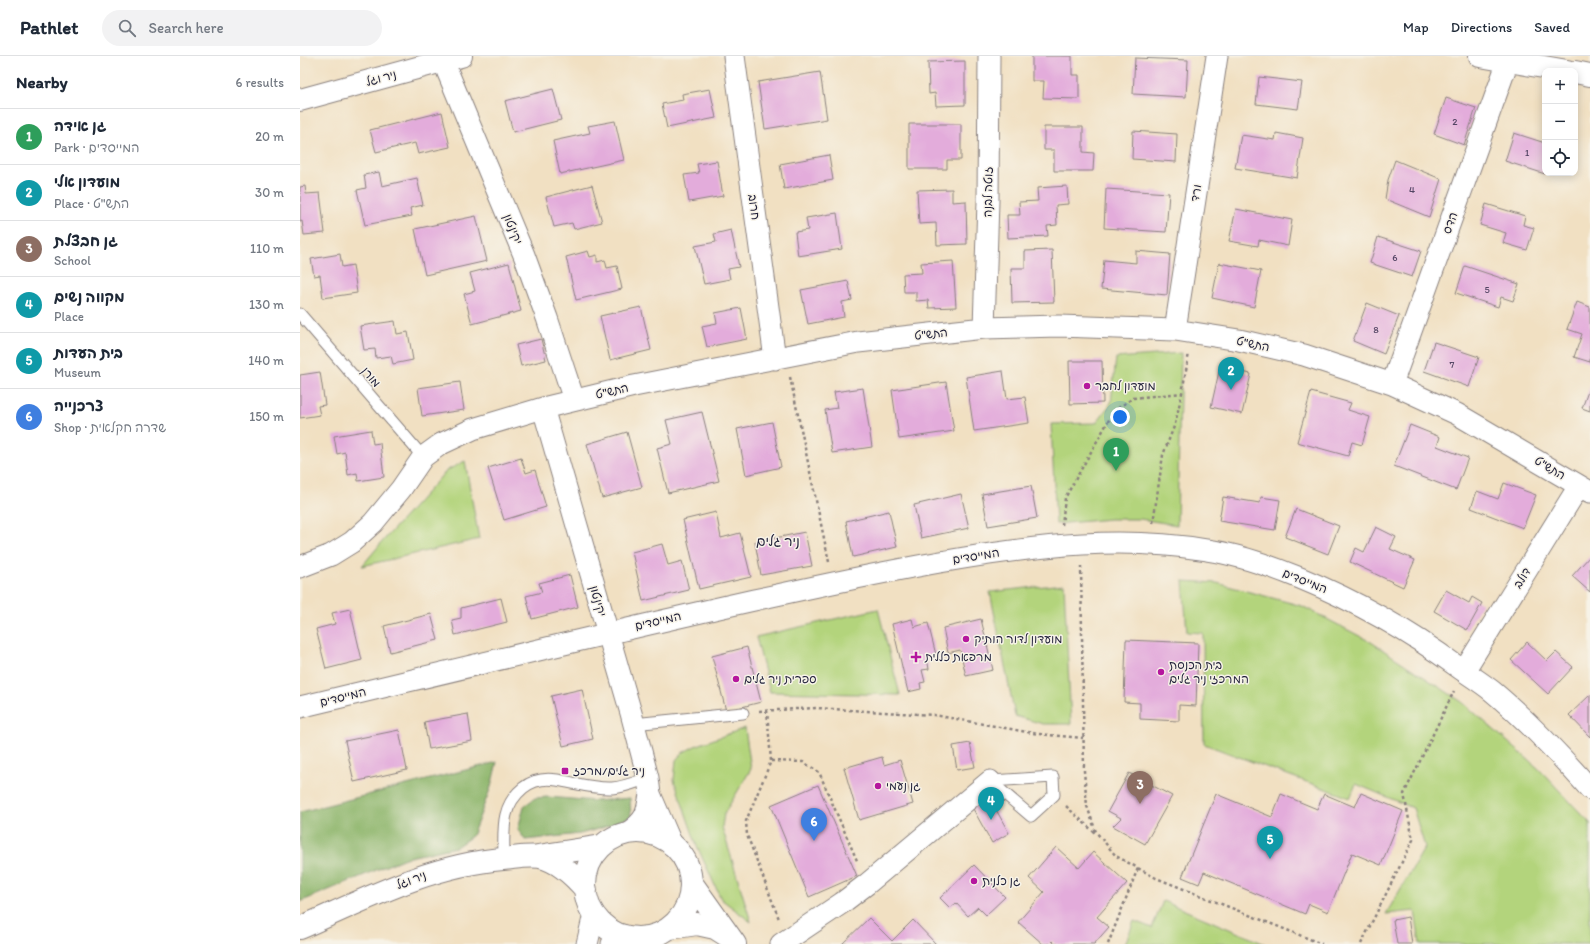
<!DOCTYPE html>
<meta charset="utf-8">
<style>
:root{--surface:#fff;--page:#f2f2f3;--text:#1f2937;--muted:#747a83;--line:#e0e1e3;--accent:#b5179e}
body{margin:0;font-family:Itim,"Playpen Sans Hebrew",sans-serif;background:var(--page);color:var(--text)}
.controls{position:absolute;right:12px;top:12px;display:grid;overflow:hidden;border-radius:8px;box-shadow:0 2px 10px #0003}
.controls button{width:36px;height:36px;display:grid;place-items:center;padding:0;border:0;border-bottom:1px solid var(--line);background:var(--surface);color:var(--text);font:20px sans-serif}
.you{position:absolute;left:820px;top:361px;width:14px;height:14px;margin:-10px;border:3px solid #fff;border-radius:50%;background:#1a73e8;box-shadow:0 0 0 6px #1a73e833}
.badge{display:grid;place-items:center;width:26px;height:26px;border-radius:50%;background:var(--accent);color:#fff;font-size:13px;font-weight:700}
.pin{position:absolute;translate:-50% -33px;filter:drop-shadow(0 1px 2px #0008)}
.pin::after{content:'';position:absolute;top:21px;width:14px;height:12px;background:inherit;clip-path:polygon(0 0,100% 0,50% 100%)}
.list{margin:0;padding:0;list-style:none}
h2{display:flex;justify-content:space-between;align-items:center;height:52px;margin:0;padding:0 16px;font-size:17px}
h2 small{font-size:13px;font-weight:400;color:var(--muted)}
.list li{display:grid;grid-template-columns:26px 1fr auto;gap:12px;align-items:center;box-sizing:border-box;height:56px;padding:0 16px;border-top:1px solid var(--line)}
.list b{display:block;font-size:15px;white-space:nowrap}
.list p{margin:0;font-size:13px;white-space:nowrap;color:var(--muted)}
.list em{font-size:13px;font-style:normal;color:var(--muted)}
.icon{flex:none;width:22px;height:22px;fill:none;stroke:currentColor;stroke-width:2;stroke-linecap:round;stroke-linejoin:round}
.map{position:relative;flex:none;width:1290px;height:888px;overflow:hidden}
header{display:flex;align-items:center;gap:24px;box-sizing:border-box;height:56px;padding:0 20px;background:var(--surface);border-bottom:1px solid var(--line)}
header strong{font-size:19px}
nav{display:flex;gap:22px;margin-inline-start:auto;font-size:14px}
.search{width:280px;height:36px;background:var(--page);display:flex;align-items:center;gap:10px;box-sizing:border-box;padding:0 14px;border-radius:22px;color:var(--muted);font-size:15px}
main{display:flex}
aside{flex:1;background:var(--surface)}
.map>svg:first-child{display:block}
.green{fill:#b3d47c;stroke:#6a7b5c}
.forest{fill:#8eb66c;stroke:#586c54}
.building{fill:#e3acdb}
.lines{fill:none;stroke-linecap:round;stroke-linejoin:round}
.service-casing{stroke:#8a817e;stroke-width:13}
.minor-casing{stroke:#8a817e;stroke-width:23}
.tertiary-casing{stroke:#8a817e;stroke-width:24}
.path{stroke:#8a817e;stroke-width:2.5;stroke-dasharray:3 3;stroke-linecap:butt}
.service{stroke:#fff;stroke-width:11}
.minor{stroke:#fff;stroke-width:21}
.tertiary{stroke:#fff;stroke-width:22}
.poi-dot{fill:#b5179e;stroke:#f7f3e8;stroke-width:1.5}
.labels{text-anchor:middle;stroke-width:3;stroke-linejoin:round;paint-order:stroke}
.number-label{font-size:10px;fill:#524463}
.street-label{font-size:12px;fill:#22223b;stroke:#f7f3e8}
.poi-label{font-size:12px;fill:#22223b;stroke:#f7f3e8;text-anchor:start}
.quarter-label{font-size:14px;fill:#22223b;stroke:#f7f3e8}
</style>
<header>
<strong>Pathlet</strong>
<div class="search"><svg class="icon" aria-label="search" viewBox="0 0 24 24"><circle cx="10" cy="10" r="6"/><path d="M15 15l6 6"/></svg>Search here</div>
<nav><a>Map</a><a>Directions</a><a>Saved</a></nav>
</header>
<main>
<aside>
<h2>Nearby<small>6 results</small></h2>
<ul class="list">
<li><span class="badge" style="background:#2e9e5b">1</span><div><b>גן אידה</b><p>Park · המייסדים</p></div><em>20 m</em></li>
<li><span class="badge" style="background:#0f9aa8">2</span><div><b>מועדון אלי</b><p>Place · התש&quot;ט</p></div><em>30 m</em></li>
<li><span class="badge" style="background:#8d6e63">3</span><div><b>גן חבצלת</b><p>School</p></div><em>110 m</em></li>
<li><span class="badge" style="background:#0f9aa8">4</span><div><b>מקווה נשים</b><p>Place</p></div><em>130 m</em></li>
<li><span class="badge" style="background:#0f9aa8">5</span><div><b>בית העדות</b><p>Museum</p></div><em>140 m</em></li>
<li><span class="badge" style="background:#3f7fe0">6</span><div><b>צרכנייה</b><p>Shop · שדרה חקלאית</p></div><em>150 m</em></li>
</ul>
</aside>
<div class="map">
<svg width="1290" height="888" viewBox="0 0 1290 888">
<rect width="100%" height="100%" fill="#f7f3e8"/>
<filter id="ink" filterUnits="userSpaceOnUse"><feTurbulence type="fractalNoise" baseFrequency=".025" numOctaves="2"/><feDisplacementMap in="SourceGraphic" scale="8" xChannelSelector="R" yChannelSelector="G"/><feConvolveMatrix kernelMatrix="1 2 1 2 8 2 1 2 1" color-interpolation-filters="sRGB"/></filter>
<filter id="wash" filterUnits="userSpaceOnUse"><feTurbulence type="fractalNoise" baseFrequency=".012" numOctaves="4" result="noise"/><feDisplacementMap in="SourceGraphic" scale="16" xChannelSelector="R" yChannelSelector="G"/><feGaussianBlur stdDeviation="0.9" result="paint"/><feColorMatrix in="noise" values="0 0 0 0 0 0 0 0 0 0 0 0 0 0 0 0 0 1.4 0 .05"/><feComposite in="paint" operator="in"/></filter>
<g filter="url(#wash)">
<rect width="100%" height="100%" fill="#f1e0c2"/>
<path class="green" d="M881 297 877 469 840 463H810L756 468 751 368 796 367 811 347 816 302Z
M165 405 179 483 62 510 82 486 146 415Z
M883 525 917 527 1002 550 1071 586 1162 646 1239 713 1290 767V888H1120L1115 855 1086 858 1125 791 1113 752 1056 728 1050 742 904 688 903 577 887 576Z
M764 528 771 668H743L715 660 690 536Z
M578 553 600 639 470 636 456 581Z
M445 672 451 713 424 758 422 771 451 866 421 843 397 790 374 724 376 704 382 697 395 690Z
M863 845 965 888H825L834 865 852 872Z"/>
<path class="forest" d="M197 706 191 731 172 780 156 791 105 802 0 846V756Z
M248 741 295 745 330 742 331 761 305 771 280 778 225 784 218 773 224 750 235 742Z"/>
<g id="blocks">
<path class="building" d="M732 0H772V19H779V43L743 42 744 25H732Z
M835 2 888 4 886 41 833 38Z
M665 5V49L636 50 635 37 629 38 628 6Z
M520 16 527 63 465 73 458 26Z
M959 21 1002 26 998 53 956 48Z
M253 33 261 64 213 76 205 45Z
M410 33 416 62 367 72 362 48 383 44 382 38Z
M1146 42 1176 52 1164 89 1134 78Z
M142 56 150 91 118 98 115 87 76 96 70 74Z
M315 65 324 104 260 118 253 85 290 77 288 70Z
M609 68H661V104H647V113H609Z
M744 71H783V96L794 97 793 115H754V94H744Z
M833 75 877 78 876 106 832 103Z
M976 77 1003 82 997 122 935 112 941 79 975 84Z
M1214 77 1245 87V118L1205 105Z
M529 99 533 124 484 133 480 108Z
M1095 104 1141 123 1129 161 1085 143 1088 124Z
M417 105 423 140 389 146 384 119 399 117 397 108Z
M79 116 82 130 117 122 123 149 110 152 112 160 65 169 57 134 66 132 64 119Z
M292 129 302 166 274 173 272 167 254 171 246 141Z
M5 130 6 138 20 137 25 177 4 179 2 165 0 166V131Z
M767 130 768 148 756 149 757 169 747 170 748 180 708 182 707 159H720L719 146 738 145 737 132Z
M652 133V146L666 145 667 188 637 189 636 167 619 168 617 134Z
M806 133 869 137 866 176 804 172Z
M1186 148 1225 160 1223 169 1234 172 1227 194 1203 187 1206 177 1180 169Z
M936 153 992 164 988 190 959 184 958 190 929 185Z
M537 157 542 193 498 200 495 176 508 174 506 162Z
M176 160 187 205 125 219 115 173Z
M431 174 439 211 428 213 430 223 404 228 395 190 416 186 414 178Z
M1078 181 1121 195 1112 221 1070 207Z
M752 194 754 246 712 247 711 212H725V195Z
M288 195 290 201 297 199V206L305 204 307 212 317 210 322 233 276 244 266 201Z
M836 195 870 198 867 239 801 233 804 204 836 207Z
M40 198 42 211 53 209 57 237 23 242 20 219 14 220 11 203Z
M653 205 656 251 629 252 628 244 616 245V236H604L603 218 622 217 621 207Z
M209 207 221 255 172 268 164 238 175 235 170 217Z
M919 207 961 215 954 251 912 242Z
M1165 210 1219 228 1213 245 1201 241 1198 251 1156 237Z
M548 225 552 244 542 246 544 261 508 268 501 234Z
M1277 246 1290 251V306L1274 301 1282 278 1267 273Z
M1067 247 1099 260 1084 298 1053 285Z
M341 251 351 294 310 304 300 260Z
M441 252 447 283 407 291 402 270 417 267 415 257Z
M95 265 97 278 108 276 113 304 93 308 91 300 76 302 75 293 64 294 60 270Z
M241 283 246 304 221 310 216 289Z
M1134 286 1179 301 1169 331 1124 315Z
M769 305H802L803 347 770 348Z
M920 311 951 318 942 358 911 351Z
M703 315 707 343 725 341 729 367 674 375 666 321Z
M20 316 25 349 18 350 20 359 0 362V319Z
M160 326 164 354 122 360 118 332Z
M646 326 654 375 599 383 592 334Z
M1290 330V355L1282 352Z
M563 332 572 391 532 397 525 354 537 352 534 336Z
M1011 336 1051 347 1048 354 1070 361 1062 389 1052 386 1048 400 997 386Z
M402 356 419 425 368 437 357 392 372 388 366 364Z
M472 366 481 411 446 419 437 373Z
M1110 369 1140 381 1137 390 1168 402 1156 434 1094 410Z
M71 374 73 388 80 387 84 421 58 425 57 417 48 419 45 396 37 398 34 380Z
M327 376 342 431 302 442 287 388Z
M221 402 226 417 235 414 246 451 204 464 188 412Z
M1204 427 1236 439 1223 472 1171 452 1177 435 1198 443Z
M731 430 737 462 688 470 682 438Z
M661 438 669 472 621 482 614 449Z
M923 441 960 447 961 441 980 444 975 474 919 465Z
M996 453 1039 470 1028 498 985 481Z
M589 455 597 491 553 501 546 465Z
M416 456 421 482 440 477 451 521 399 533 383 464Z
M1076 471 1096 481 1090 493 1115 504 1103 531 1050 506 1056 492 1064 496Z
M505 476 512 510 461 519 455 486Z
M362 488 368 509 382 505 389 534 343 545 332 496Z
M1290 500V536L1272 520Z
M270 519 278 551 232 563 226 540 242 536 239 527Z
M1146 534 1169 547 1172 541 1182 547 1167 574 1134 555Z
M201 542 207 566 155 579 152 564 161 562V552Z
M50 553 62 604 26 613 16 573 35 568 32 557Z
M131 558 138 584 90 596 84 570Z
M612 563 614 571 628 567 636 599 627 602 629 613 622 614 625 626 620 627 621 633 608 636 592 568Z
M681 563 693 614 666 620 660 594 648 597 643 572Z
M826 584 898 587 896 650 879 649V665L840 663V647L824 646Z
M1227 586 1247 605 1256 596 1273 611 1248 638 1211 604Z
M447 591 461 646 426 655 412 600Z
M282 633 293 683 263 690 251 640Z
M1290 639V681L1269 659Z
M168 658 172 685 129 693 124 666Z
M99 674 107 714 54 726 45 685Z
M670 687 675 711 657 714 653 690Z
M582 701 584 709 600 704 613 748 559 764 544 712Z
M829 717 872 740 845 788 813 770 821 762 808 755Z
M518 729 557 820 509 841 471 749Z
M1061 737 1103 755 1081 809 1052 797 1028 856 1009 848 1005 858 904 816 899 828 882 821 916 738 972 761 981 738 1017 753 1024 738 1055 751Z
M689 741 709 777 692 787 672 751Z
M756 791 779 812 793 796 827 827 797 861 809 871 794 888H755L752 885 749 888H743L718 866 744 836 729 822Z
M674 809 705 841 686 859 678 851 668 860 656 847 650 852 640 842Z
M1108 861 1112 888H1097L1093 864Z
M569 862 592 885 613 864 636 888H542Z"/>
</g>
</g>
<g filter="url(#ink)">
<use href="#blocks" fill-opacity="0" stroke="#8a817e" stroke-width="1"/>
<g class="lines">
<g class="service-casing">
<path id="service" d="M0 258 123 401
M333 668 443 657
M753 721 754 739 731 760 690 725Z
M204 802C204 775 200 751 223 732 233 724 245 722 257 724 275 727 294 733 312 732 325 731 336 726 348 722"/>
</g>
<g class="minor-casing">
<path id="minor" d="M141 0 224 199 247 262 274 344
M434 0 475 303
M684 272 688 145 689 0
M875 274 917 0
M1092 328 1208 5
M243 352 331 657 348 722 350 738 372 789
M0 511 31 499 52 486 73 467 101 433 123 401 141 388 173 373 243 352 334 330 558 286 684 272 759 270 875 274 939 284 1004 299 1092 328 1157 358 1290 436
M1164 615 1279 430
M0 651C151 615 302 578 454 544 522 529 590 514 658 503 743 489 822 480 907 494 936 498 973 511 1000 522 1056 545 1109 575 1158 611 1169 619 1181 626 1192 635 1227 664 1260 699 1290 733
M329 776C346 764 347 758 350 738
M287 888 294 858
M312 888 326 880
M481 888 542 847 567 828 690 725"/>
</g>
<g class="tertiary-casing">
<path id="tertiary" d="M1180 0 1267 15
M1275 16 1290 19
M0 44 161 0
M285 829a53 53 0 1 1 106 0a53 53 0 1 1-106 0Z
M238 800 302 790
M391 826 435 888
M0 872C66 843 130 809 203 803 215 802 228 799 240 801 259 805 274 820 286 834
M370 872 397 868 415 872 429 881"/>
</g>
<path class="path" d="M490 321 529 506
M853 467 863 399 875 368 882 337
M762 469 765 442 814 355 833 342 882 337 889 297
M781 510 784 715 787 750 796 776 816 800 856 822 1022 888
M467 654 471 705 446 765 447 779 479 863
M459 655 516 652 634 659 738 678 783 682
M471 705 503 706 519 716 558 807
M766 750 796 778
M808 888 838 812
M1061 888 1113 784 1104 738 1154 635"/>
<use href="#service" class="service"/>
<use href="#minor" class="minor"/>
<use href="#tertiary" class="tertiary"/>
</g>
</g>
<g class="poi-dot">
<circle cx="787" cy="330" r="4"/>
<circle cx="666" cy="583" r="4"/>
<path d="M614 595h4v4h4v4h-4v4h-4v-4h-4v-4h4z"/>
<circle cx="861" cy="616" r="4"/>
<circle cx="436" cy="623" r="4"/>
<rect x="261" y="711" width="8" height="8" rx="2"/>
<circle cx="578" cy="730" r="4"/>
<circle cx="674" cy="825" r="4"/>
</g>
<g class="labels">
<g class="number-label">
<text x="1155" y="69">2</text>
<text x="1227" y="100">1</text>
<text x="1112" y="137">4</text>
<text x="1095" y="205">6</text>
<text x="1187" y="237">5</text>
<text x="1076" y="277">8</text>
<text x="1152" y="312">7</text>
</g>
<g class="street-label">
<text transform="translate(81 22) rotate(-15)" y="4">ניר וגל</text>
<text transform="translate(688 136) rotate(-89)" y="4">זוטה לבנה</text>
<text transform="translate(896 137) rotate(-81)" y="4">ורד</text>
<text transform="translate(454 151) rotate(82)" y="4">חרוב</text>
<text transform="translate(1150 167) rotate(-70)" y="4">הדס</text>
<text transform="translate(213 173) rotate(68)" y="4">יקינטון</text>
<text transform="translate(631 278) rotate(-6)" y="4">התש"ט</text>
<text transform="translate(953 288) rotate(12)" y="4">התש"ט</text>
<text transform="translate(71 321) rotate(49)" y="4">מורן</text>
<text transform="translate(312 335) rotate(-13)" y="4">התש"ט</text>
<text transform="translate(1250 412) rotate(31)" y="4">התש"ט</text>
<text transform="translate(676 500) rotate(-9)" y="4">המייסדים</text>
<text transform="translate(1222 522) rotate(-58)" y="4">דולב</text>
<text transform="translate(1005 525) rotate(22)" y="4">המייסדים</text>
<text transform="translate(298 545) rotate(74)" y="4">יקינטון</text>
<text transform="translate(358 565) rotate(-13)" y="4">המייסדים</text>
<text transform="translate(43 641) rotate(-14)" y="4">המייסדים</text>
<text transform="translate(111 824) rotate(-21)" y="4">ניר וגל</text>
</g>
<g class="poi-label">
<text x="795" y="334">מועדון לחבר</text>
<text x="674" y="587">מועדון לדור הותיק</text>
<text x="625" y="605">מרפאת כללית</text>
<text x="869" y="613">בית הכנסת<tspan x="869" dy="14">המרכזי ניר גלים</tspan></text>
<text x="444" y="627">ספרית ניר גלים</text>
<text x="273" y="719">ניר גלים/מרכז</text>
<text x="586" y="734">גן נעמי</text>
<text x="682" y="829">גן כלנית</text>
</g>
<g class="quarter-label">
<text x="478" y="490">ניר גלים</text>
</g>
</g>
</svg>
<div class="controls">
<button>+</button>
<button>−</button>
<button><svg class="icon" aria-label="locate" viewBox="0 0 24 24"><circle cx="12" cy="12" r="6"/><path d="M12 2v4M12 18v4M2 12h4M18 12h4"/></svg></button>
</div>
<div class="you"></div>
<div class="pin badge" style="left:816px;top:415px;background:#2e9e5b">1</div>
<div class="pin badge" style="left:931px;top:334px;background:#0f9aa8">2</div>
<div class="pin badge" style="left:840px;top:748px;background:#8d6e63">3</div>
<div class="pin badge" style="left:691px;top:764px;background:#0f9aa8">4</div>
<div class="pin badge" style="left:970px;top:803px;background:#0f9aa8">5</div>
<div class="pin badge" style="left:514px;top:785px;background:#3f7fe0">6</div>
</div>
</main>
